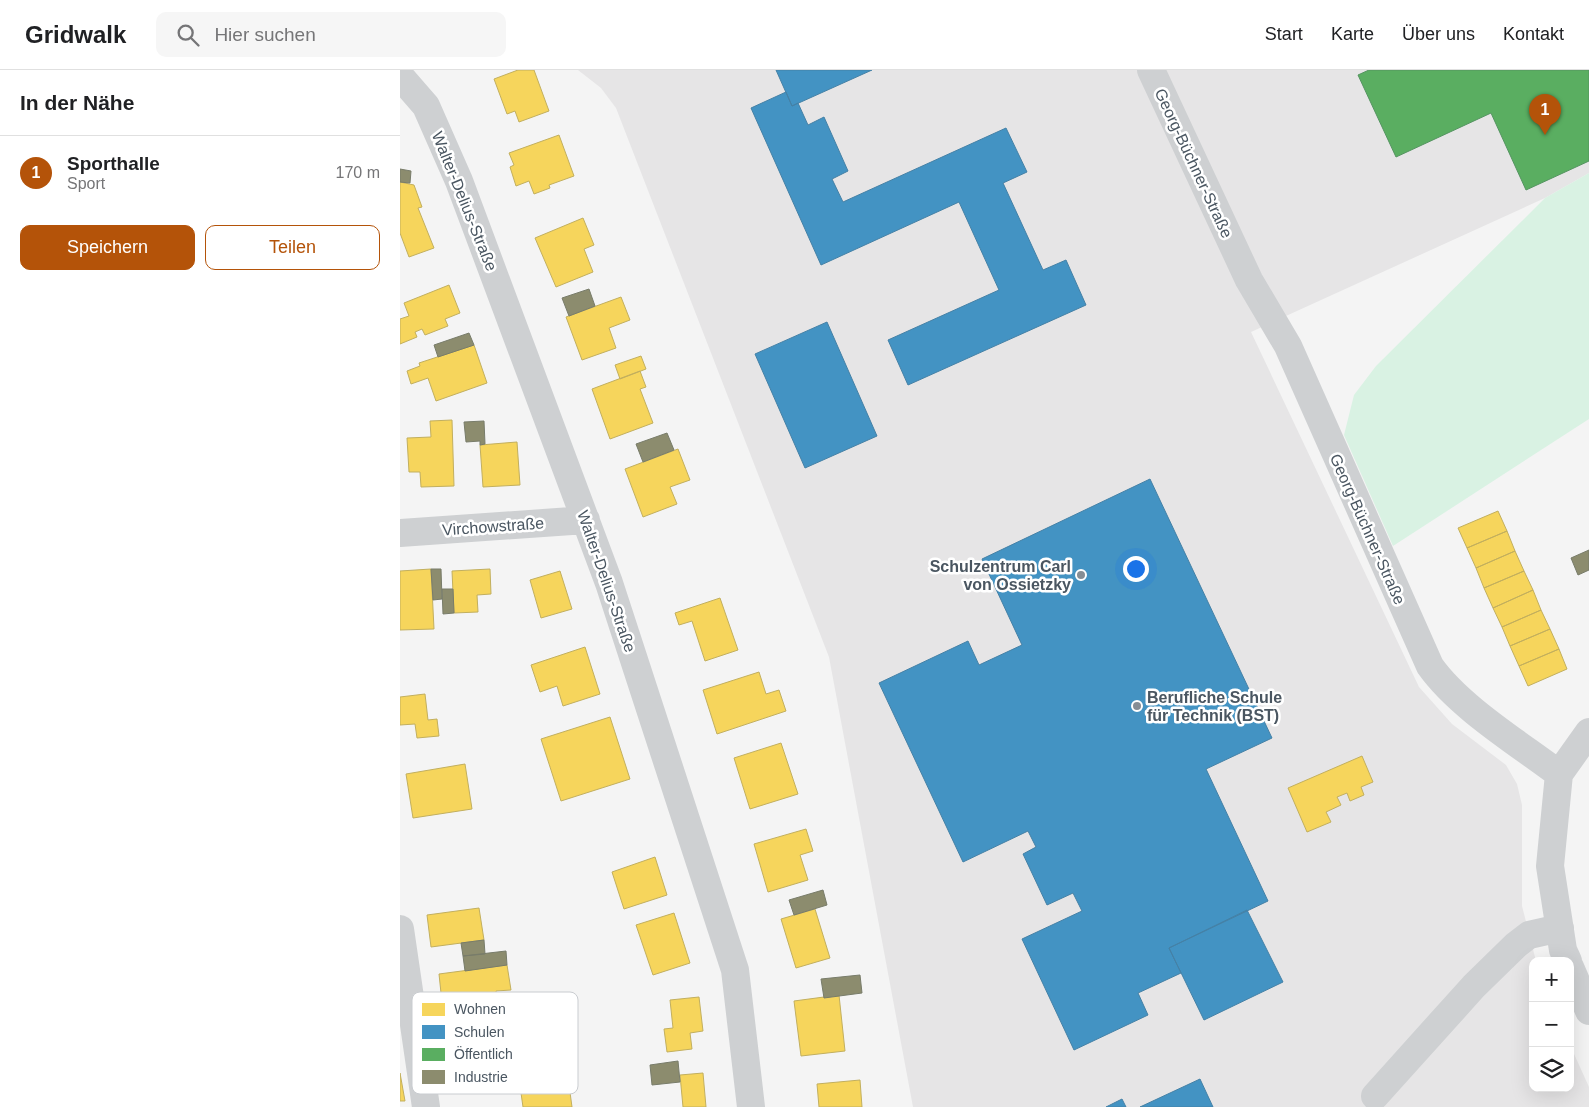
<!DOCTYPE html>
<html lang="de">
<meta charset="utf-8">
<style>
:root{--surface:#fff;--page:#f6f6f6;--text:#202124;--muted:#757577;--line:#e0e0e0;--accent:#b45309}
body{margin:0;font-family:Helvetica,sans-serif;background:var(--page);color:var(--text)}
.controls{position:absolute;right:15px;bottom:15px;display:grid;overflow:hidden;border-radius:10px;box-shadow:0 5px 20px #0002}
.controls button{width:45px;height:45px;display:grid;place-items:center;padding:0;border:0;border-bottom:1px solid var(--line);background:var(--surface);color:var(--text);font:25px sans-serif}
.you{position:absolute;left:735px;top:498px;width:18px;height:18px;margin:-12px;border:4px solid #fff;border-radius:50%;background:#1a73e8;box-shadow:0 0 0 8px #1a73e833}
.badge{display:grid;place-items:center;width:32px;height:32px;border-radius:50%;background:var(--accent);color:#fff;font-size:16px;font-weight:700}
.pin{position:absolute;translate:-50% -41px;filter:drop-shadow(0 1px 2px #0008)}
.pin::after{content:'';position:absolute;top:26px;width:18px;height:15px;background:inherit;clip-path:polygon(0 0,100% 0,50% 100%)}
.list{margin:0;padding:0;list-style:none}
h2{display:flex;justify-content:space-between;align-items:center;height:65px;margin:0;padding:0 20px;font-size:21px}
h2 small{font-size:16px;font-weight:400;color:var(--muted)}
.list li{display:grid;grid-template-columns:32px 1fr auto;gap:15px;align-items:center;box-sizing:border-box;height:75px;padding:0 20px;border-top:1px solid var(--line)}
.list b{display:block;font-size:19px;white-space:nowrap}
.list p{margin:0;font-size:16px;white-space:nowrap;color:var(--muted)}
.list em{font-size:16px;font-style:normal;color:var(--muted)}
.actions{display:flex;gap:10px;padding:15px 20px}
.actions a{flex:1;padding:11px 0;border:1px solid var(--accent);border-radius:10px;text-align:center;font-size:18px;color:var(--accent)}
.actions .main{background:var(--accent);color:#fff}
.icon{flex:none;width:28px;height:28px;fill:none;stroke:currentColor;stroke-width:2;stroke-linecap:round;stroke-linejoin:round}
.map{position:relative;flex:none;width:1189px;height:1037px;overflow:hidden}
header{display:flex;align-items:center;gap:30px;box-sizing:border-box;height:70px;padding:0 25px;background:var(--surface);border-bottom:1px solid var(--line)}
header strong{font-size:24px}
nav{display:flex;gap:28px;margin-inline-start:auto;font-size:18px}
.search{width:350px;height:45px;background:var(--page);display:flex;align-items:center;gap:12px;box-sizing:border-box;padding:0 18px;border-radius:10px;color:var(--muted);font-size:19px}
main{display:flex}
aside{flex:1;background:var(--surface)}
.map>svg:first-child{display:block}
.education{fill:#e6e5e6}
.green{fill:#d9f2e3}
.homes{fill:#f6d55c;stroke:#c2af5e}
.schools{fill:#4393c3;stroke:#4581a6}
.public{fill:#5aae61;stroke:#559461}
.industry{fill:#8c8c6e;stroke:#787c6a}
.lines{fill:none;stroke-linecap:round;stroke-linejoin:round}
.minor{stroke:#ced0d2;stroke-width:28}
.poi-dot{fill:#868d94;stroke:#fff;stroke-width:2}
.labels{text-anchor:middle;stroke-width:5;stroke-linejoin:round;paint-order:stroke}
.street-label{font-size:16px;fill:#4a5661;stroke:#fff}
.poi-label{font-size:16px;font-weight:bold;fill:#4a5661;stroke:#fff;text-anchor:end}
.key{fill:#fff;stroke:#c9ccd0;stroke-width:1}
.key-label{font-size:14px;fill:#4a5661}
</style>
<header>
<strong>Gridwalk</strong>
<div class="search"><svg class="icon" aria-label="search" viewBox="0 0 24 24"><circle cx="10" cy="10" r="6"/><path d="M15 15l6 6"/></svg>Hier suchen</div>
<nav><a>Start</a><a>Karte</a><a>Über uns</a><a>Kontakt</a></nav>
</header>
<main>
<aside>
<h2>In der Nähe<small></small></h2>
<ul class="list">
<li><span class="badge">1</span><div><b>Sporthalle</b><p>Sport</p></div><em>170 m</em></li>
</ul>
<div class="actions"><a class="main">Speichern</a><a>Teilen</a></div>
</aside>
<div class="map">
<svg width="1189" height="1037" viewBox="0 0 1189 1037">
<rect width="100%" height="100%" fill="#f4f4f4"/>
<path class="education" d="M178 0H1189V103L1145 128 851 262 1019 617 1052 654 1106 695 1117 714 1122 735V836L1136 891H1133V1018H1170V975L1189 1017V1037H513L429 587 216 38 201 18Z"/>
<path class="green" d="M1189 103V349L993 476 944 365 954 325 976 296 1145 128Z"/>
<path class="homes" d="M118 0H134L149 41 119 52 115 41 107 44 94 9Z
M159 65 174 106 149 115 150 118 134 124 129 111 116 116 110 97 114 95 109 83Z
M0 112 14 115 22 137 18 138 34 178 9 187 0 163Z
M183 148 194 175 184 179 193 202 156 217 135 168Z
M49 215 60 243 45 249 48 256 25 265 22 259 15 262 17 267 0 274V249L9 246 4 233Z
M221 227 230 250 209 258 216 278 182 290 166 247Z
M74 275 87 313 36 331 28 308 11 314 7 301 20 296 19 293Z
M241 286 246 299 220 309 215 295Z
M240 301 246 317 240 319 253 353 210 369 192 319Z
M52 350 54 416 21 417 20 402H9L7 368 31 367 30 351Z
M117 372 120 415 83 417 80 375Z
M278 379 290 410 270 417 277 434 243 447 225 399Z
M1098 441 1107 461 1067 478 1058 458Z
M1107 461 1115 481 1076 498 1067 478Z
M1115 481 1124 501 1084 518 1076 498Z
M31 499 34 559 0 560V501Z
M90 499 91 524 77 525 78 542 54 543 52 501Z
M160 501 172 539 141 548 130 510Z
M1124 501 1133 520 1093 538 1084 518Z
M1133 520 1141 540 1102 557 1093 538Z
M320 528 338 580 305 591 292 551 279 555 275 543Z
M1141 540 1150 559 1110 576 1102 557Z
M1150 559 1159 579 1119 596 1110 576Z
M185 577 200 624 163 636 157 616 140 622 131 595Z
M1159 579 1167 599 1128 616 1119 596Z
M359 602 366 624 379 620 386 641 317 664 303 620Z
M25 624 28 650 37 649 39 666 17 668 15 654 0 655V627Z
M210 647 230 709 161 731 141 669Z
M381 673 398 724 350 739 334 688Z
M962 686 973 712 961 717 964 725 950 731 947 723 937 727 941 735 926 742 931 752 907 762 888 718Z
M65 694 72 739 13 748 6 704Z
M406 759 413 781 400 785 408 810 368 822 354 774Z
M255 787 267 825 224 839 212 802Z
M79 838 84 870 31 877 27 845Z
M415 839 430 888 396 898 381 849Z
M274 843 290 893 253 905 236 855Z
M107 895 111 920 96 921 98 935 43 942 39 904Z
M439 925 445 981 401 986 394 931Z
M299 927 303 961 290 963 292 979 267 982 264 959 273 958 270 930Z
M0 1003 5 1031H0Z
M303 1003 306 1037H283L280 1005Z
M460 1010 462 1037H419L417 1014Z
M169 1015 172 1037H123L121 1023Z"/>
<path class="schools" d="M376 0H472L392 36Z
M386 22 392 36 398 33 408 55 424 47 448 101 432 109 443 132 606 58 627 102 603 113 643 200 666 190 686 235 508 315 488 270 599 220 559 132 421 195 351 38Z
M427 252 477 366 405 398 355 284Z
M750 409 872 668 806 699 868 831 769 878 781 903 738 923 748 945 674 980 622 869 682 841 673 823 647 835 623 784 636 777 628 761 563 792 479 613 568 571 579 595 622 575 582 489Z
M847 840 883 912 804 950 769 878Z
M800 1009 813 1037H740Z
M722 1029 726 1037H706Z"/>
<path class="public" d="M969 0H1189V91L1126 120 1091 43 996 87 958 5Z"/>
<path class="industry" d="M0 99 11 101 10 113 0 112Z
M189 219 195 236 169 246 162 228Z
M69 263 74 275 38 287 34 275Z
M84 351 85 374 80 375V371L66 372 64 352Z
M267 363 274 380 243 392 236 374Z
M1189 480V500L1178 505 1171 488Z
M31 499H41L42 529 33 530Z
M42 519H53L54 543 43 544Z
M423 820 427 835 394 845 389 830Z
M84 870 85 884 63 886 61 873Z
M106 881 107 895 65 901 63 886Z
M460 905 462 923 424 928 421 909Z
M278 991 280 1012 252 1015 250 995Z"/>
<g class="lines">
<path class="minor" d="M751 0 849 210 888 276 1030 596C1059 637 1118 673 1159 704
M0 6 26 36 59 111 209 513 335 900 351 1037
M0 463 186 450
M1159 704 1150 796 1163 880 1168 891
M1159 704 1189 662
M0 859 26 1037
M1170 897 1189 941
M975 1026 1074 916 1116 875 1129 865 1160 858"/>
</g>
<g class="poi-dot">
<circle cx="681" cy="505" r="5"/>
<circle cx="737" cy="636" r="5"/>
</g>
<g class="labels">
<g class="street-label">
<text transform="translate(794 93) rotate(65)" y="6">Georg-Büchner-Straße</text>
<text transform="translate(65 131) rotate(68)" y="6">Walter-Delius-Straße</text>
<text transform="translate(93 456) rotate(-4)" y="6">Virchowstraße</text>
<text transform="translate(968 459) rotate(66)" y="6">Georg-Büchner-Straße</text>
<text transform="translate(207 511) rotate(71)" y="6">Walter-Delius-Straße</text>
</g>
<g class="poi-label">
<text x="671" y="502">Schulzentrum Carl<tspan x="671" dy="18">von Ossietzky</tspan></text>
<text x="747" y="633" text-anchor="start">Berufliche Schule<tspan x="747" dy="18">für Technik (BST)</tspan></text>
</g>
</g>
<rect x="12" y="922" width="166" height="102" rx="8" class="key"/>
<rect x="22" y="933" width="23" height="13" fill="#f6d55c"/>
<rect x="22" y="955" width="23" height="14" fill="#4393c3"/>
<rect x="22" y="978" width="23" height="13" fill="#5aae61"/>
<rect x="22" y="1000" width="23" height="14" fill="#8c8c6e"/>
<g class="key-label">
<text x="54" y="944">Wohnen</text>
<text x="54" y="967">Schulen</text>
<text x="54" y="989">Öffentlich</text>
<text x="54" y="1012">Industrie</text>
</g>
</svg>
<div class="controls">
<button>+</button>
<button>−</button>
<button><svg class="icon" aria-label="layers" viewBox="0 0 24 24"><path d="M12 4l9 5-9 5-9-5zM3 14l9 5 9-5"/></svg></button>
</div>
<div class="you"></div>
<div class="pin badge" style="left:1145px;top:65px">1</div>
</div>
</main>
